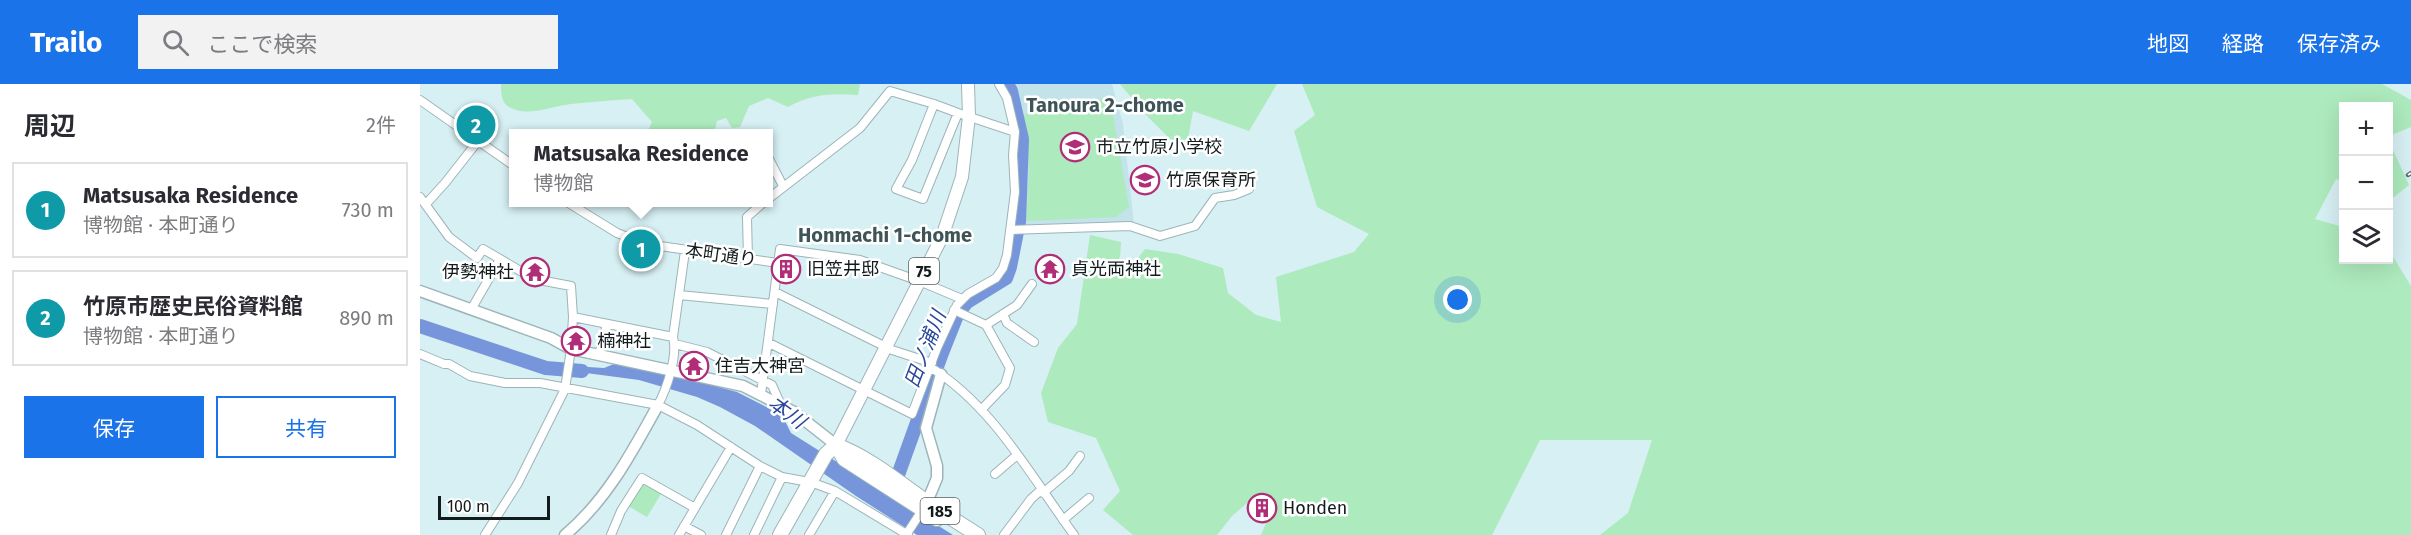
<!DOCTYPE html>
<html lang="ja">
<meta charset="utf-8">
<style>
:root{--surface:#fff;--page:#f2f2f3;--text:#2b2b33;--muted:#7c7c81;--line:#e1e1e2;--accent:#1a73e8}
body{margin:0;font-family:"Fira Sans","Noto Sans JP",sans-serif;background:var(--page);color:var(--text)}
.controls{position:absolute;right:18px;top:18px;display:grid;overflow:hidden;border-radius:0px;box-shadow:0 6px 24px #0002}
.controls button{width:54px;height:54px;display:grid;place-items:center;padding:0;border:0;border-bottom:2px solid var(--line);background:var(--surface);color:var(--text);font:30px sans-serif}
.scale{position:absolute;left:18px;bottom:15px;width:112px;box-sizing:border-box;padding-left:6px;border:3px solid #131c1d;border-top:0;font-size:16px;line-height:21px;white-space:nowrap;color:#131c1d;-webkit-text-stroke:4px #fff;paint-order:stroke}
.you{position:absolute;left:1038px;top:216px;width:21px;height:21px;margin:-15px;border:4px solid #fff;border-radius:50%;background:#1a73e8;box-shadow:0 0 0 9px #1a73e833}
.badge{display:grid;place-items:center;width:39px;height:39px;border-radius:50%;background:var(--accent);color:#fff;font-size:20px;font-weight:700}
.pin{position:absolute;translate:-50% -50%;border:3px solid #fff;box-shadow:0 2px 6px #0006}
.popup{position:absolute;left:89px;top:45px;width:264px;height:78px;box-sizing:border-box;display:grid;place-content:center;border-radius:0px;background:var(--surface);filter:drop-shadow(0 2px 4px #0005);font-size:20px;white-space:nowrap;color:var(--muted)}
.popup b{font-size:22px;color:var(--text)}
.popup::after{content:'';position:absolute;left:50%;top:100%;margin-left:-12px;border:12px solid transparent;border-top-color:var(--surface)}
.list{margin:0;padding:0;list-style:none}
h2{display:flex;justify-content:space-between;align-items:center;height:78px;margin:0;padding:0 24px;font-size:26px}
h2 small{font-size:20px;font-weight:400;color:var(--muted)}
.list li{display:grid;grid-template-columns:39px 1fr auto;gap:18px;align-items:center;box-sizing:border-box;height:96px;margin:0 12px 12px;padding:0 12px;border:2px solid var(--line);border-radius:0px}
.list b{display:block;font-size:22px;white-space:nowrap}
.list p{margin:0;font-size:20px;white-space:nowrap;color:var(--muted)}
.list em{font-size:20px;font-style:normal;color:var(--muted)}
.actions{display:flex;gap:12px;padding:18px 24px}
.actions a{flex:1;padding:14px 0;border:2px solid var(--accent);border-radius:0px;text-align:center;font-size:21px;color:var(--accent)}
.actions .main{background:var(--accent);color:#fff}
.icon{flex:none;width:33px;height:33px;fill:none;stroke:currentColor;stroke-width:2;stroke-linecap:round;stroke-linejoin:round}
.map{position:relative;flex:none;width:1991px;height:451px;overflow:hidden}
header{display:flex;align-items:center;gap:36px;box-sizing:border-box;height:84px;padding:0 30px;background:var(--accent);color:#fff}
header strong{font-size:28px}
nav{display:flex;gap:33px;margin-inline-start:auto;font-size:21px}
.search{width:420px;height:54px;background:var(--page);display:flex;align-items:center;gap:15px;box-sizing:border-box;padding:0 21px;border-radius:0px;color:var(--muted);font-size:22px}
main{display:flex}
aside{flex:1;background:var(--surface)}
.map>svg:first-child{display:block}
.built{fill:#c1e3e9}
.green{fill:#adeabd}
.water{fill:#7795da}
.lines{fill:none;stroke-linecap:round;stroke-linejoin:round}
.river{stroke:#7795da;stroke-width:14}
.street-casing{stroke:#9db4b8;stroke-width:10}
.secondary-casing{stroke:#9db4b8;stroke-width:13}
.primary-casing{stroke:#9db4b8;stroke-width:14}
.highway-casing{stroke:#9db4b8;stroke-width:16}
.street{stroke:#fff;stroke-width:8}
.secondary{stroke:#fff;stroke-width:10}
.primary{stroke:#fff;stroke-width:12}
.highway{stroke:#fff;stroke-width:14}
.rail-casing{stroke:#5e6d6f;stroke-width:4.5}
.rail{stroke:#fff;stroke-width:2;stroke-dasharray:7;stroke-linecap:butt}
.labels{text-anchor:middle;stroke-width:5;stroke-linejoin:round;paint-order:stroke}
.shield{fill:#fff;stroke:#5a6061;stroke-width:1.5}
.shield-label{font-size:16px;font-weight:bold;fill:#131c1d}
.poi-label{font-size:18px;fill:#131c1d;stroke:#fff;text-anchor:start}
.street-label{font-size:18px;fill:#131c1d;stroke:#fff}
.neighbourhood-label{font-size:20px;font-weight:bold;fill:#3e5457;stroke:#fff}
.water-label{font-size:20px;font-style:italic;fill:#294798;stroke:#fff}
</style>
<header>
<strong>Trailo</strong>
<div class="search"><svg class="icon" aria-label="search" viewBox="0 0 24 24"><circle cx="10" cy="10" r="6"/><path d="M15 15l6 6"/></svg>ここで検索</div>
<nav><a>地図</a><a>経路</a><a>保存済み</a></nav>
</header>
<main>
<aside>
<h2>周辺<small>2件</small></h2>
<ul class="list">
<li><span class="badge" style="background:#0f9aa8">1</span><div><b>Matsusaka Residence</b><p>博物館 · 本町通り</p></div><em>730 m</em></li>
<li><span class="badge" style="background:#0f9aa8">2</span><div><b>竹原市歴史民俗資料館</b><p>博物館 · 本町通り</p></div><em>890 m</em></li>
</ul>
<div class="actions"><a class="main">保存</a><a>共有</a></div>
</aside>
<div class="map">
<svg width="1991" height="451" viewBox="0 0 1991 451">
<rect width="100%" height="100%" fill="#d7f0f4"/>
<path class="built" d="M590 0H692L703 40 714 140 601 141 605 81 603 44Z"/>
<path class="green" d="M81 0H440L438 11C412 9 390 10 368 23L348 14 329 22 320 43 312 44 306 34 297 37 294 50 227 49 232 38 212 15C191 16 171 18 151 20 132 22 109 33 91 24 81 20 81 9 81 0Z
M700 0H857L829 47 773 27 768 55 753 58 725 30Z
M882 0H1962L1991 16V43L1969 52 1968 22H1924L1923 98 1916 95 1895 135 1923 143 1924 176H1968L1969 166 1991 202V451H1180L1208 429 1232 356H1120L1072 451H841L853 422 834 413 812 432 797 451H713L683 426 700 407 676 354 628 338 621 309 638 264 657 240 670 151 701 158 700 173 695 181 709 186 725 165 758 170 803 184 808 209 836 231 861 238 856 193 934 168 949 150 897 123 874 47 895 31Z
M690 13 709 123 696 133 606 137 609 86 604 31Z
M1968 55 1989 101 1969 117 1968 116Z
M221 398 241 410 227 433 208 422Z"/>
<path class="water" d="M194 280 250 290 317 308 362 331 371 349 533 451H497L436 412 335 342 300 323 277 313 219 296 151 287 152 282 184 284Z"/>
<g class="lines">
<path class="river" d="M0 242 126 284 162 287
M473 405 522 269 538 229 547 218 586 194 590 183 599 138 602 55 591 7 587 0"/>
<g class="street-casing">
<path id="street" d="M0 16 94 82
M514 20 538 29
M348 73 363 102
M0 113 29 153 57 174 63 165 114 195 151 202 153 233 151 265 145 305 98 399 65 451
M348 115 440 44 470 7 514 20 492 76 476 105 503 115 538 29 595 48
M147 118 197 149 226 160 358 179
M6 120 25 99 58 57
M591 146 710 142 740 152 775 142 795 114 814 111 829 105
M328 175 327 133 344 118
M355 208 472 266 512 279
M259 211 353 220
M52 224 79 177
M534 226 566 241 597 221 612 200
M583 230 587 239 614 258
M153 233 253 253
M349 259 492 330 517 264 537 221 548 210 576 194 583 184 587 171 595 108 593 71 595 48 587 14 579 0
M255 260 287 268 352 301 360 319
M0 270 24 280H29L50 292 85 299H120L238 321 277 341 340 382 362 393 389 398
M179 271 187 240
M510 283C573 322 611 392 654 451
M341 310 360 165 440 176 499 197 542 215
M238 321C247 304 258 272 253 253L265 167
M561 326 585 301 590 284 566 241
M575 390 597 371
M396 400 415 407 488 451
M623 409 649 387 660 372
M643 436 669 414
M264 442 281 451
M191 451 201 427 222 394 275 424
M259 451 311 363
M306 451 340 382
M334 451 362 393
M389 451 415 407
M486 451 503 425
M584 451 611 415 621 406"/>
</g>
<g class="secondary-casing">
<path id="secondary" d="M0 207 131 254 151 265 323 302 374 328 416 361
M507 418 517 394V382L506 344 521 290
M145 451C187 416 212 368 238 321"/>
</g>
<g class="primary-casing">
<path id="primary" d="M416 361 522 153 542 93 549 32 548 0"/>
</g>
<g class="highway-casing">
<path id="highway" d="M416 361C450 374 477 397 507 418 524 430 541 440 558 451
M416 361 424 375 517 435
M360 451 406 370 416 361"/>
</g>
<use href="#street" class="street"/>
<use href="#secondary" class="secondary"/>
<use href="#primary" class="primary"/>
<use href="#highway" class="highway"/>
<g class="rail-casing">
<path id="rail" d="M1988 91 1991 89"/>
</g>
<use href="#rail" class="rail"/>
</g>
<defs>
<g id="school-ring" transform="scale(1.5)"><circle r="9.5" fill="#fff" stroke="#b02d77" stroke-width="1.5"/><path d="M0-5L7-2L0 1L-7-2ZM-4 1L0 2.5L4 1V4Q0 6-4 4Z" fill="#b02d77"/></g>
<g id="building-ring" transform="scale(1.5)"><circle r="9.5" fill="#fff" stroke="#b02d77" stroke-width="1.5"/><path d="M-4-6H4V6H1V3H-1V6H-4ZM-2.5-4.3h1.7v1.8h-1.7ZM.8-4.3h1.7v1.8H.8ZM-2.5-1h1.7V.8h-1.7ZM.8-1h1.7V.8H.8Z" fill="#b02d77"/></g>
<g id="temple-ring" transform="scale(1.5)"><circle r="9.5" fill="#fff" stroke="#b02d77" stroke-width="1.5"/><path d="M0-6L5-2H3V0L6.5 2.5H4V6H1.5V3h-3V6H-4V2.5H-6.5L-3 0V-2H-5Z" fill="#b02d77"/></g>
</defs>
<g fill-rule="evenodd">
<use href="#school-ring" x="655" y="63"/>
<use href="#school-ring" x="725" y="96"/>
<use href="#building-ring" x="366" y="185"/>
<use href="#temple-ring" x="630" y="185"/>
<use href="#temple-ring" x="115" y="188"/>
<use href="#temple-ring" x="156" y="257"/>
<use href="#temple-ring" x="274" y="282"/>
<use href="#building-ring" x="842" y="424"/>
</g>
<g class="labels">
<g class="shield">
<rect x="489" y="174" width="30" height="26" rx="4.5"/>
<rect x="500.5" y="414" width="39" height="26" rx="4.5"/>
</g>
<g class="shield-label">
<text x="504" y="193">75</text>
<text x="520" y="433">185</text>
</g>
<g class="poi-label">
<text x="676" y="69">市立竹原小学校</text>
<text x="746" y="102">竹原保育所</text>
<text x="387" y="191">旧笠井邸</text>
<text x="651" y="191">貞光両神社</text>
<text x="94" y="194" text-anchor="end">伊勢神社</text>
<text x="177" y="263">楠神社</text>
<text x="295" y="288">住吉大神宮</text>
<text x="863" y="430">Honden</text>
</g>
<g class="street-label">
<text transform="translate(301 171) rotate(8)" y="6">本町通り</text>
</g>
<g class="neighbourhood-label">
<text x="685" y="28">Tanoura 2-chome</text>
<text x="465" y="158">Honmachi 1-chome</text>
</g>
<g class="water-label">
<text transform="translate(505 265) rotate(-69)" y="7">田ノ浦川</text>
<text transform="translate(367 328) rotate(36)" y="7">本川</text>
</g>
</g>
</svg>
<div class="controls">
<button>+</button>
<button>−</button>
<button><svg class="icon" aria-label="layers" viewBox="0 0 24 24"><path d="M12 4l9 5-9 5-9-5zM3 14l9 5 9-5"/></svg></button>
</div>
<div class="scale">100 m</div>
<div class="you"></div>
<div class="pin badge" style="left:221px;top:165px;background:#0f9aa8">1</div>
<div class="popup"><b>Matsusaka Residence</b>博物館</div>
<div class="pin badge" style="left:56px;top:41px;background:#0f9aa8">2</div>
</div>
</main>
